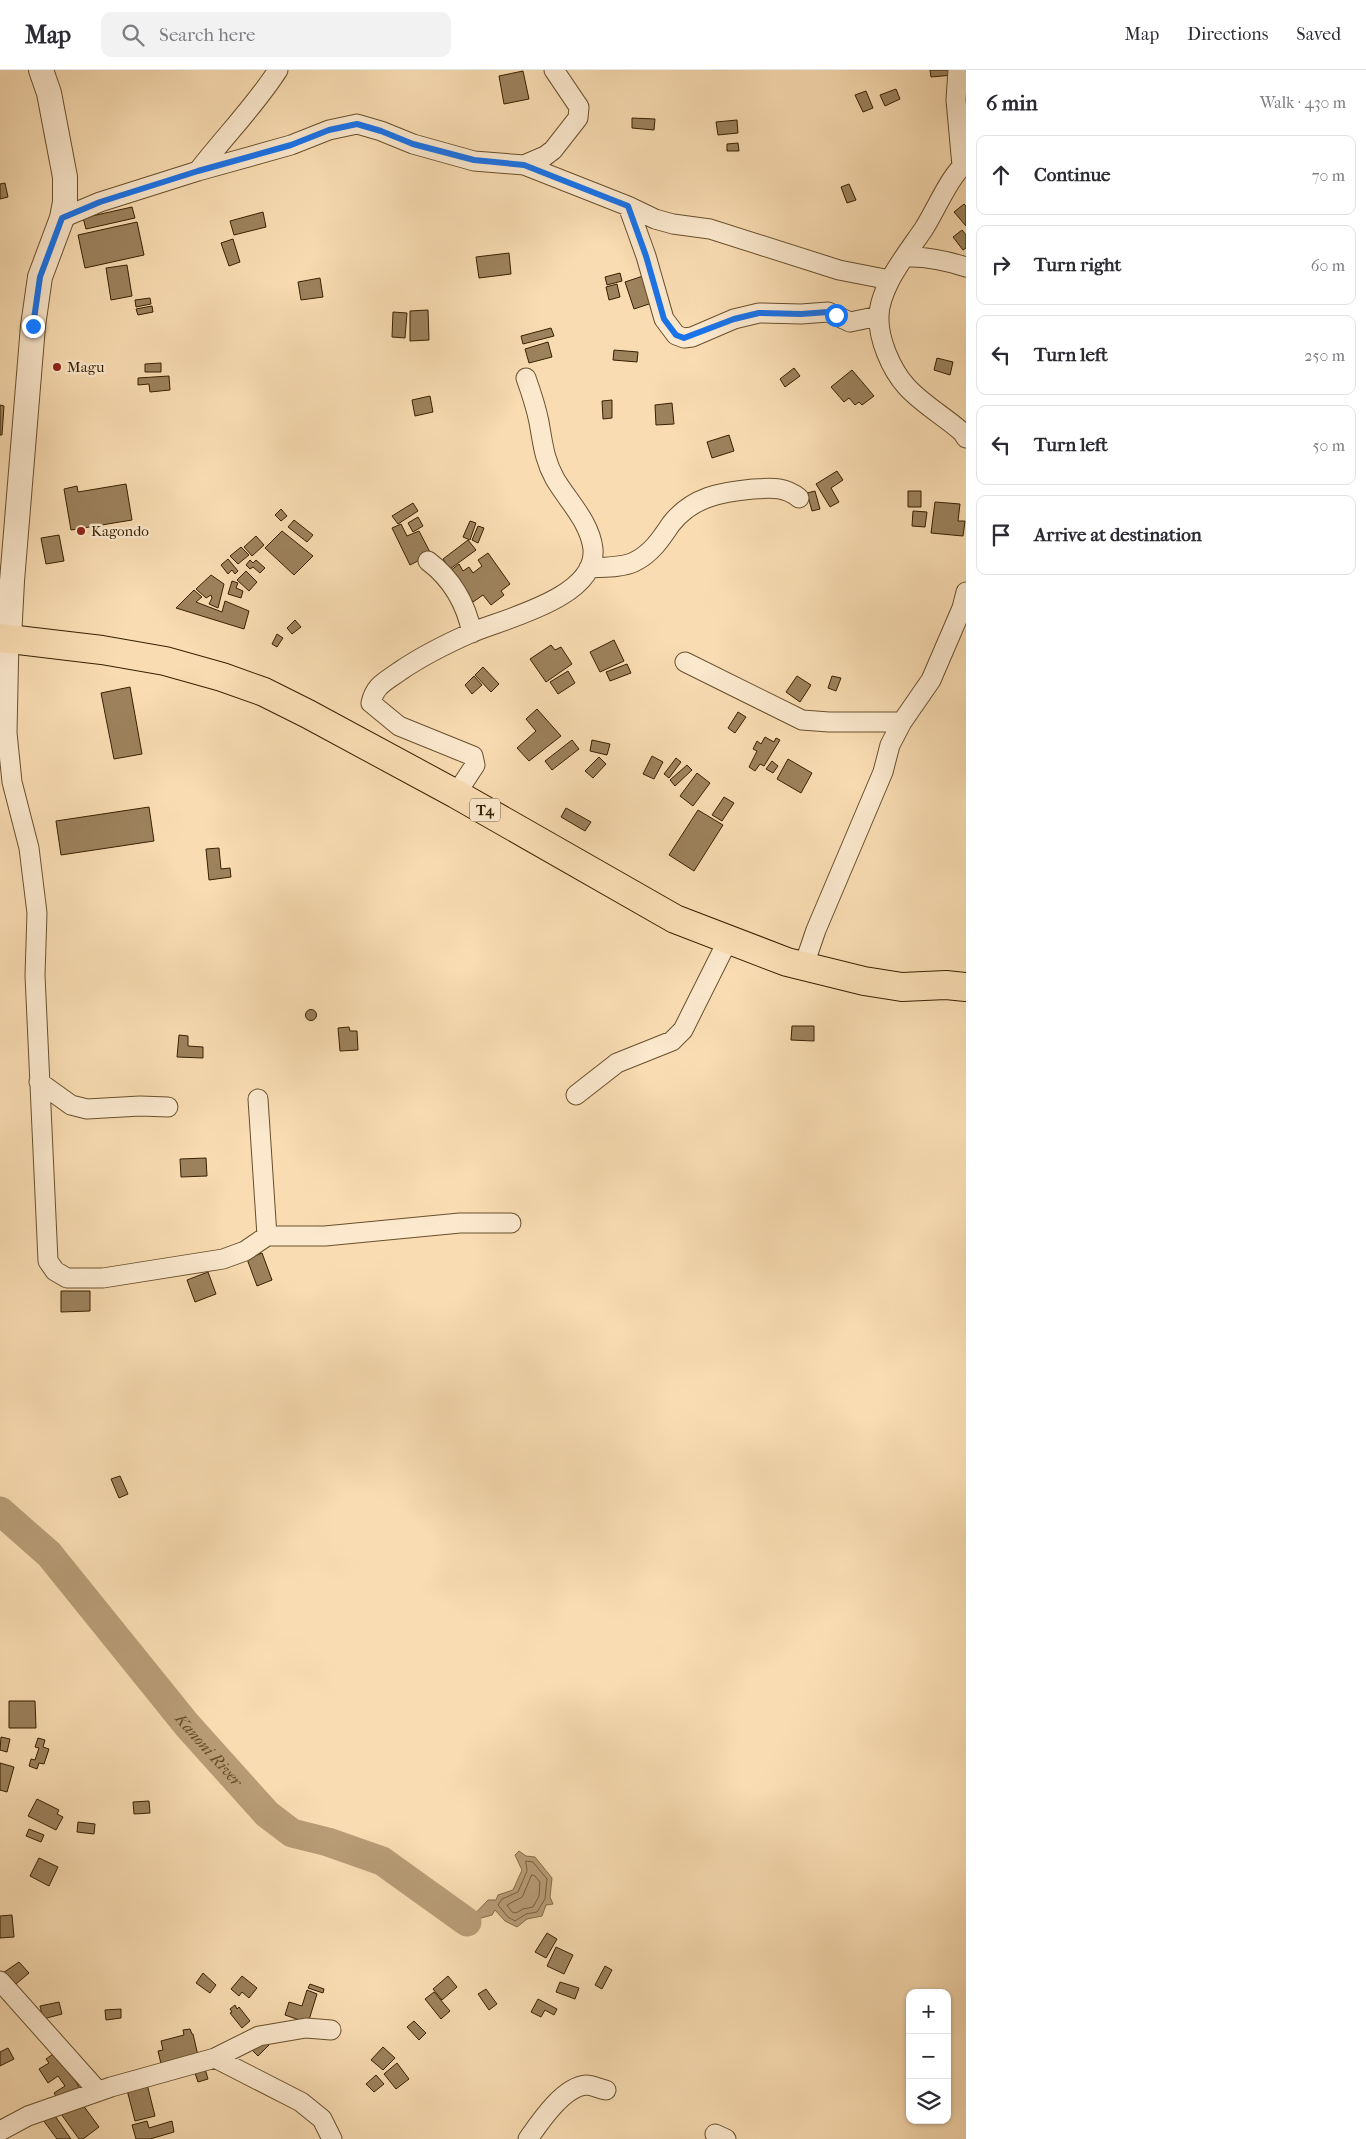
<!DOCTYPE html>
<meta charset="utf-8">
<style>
:root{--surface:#fff;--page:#f2f2f3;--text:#2b2b33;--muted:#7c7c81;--line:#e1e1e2}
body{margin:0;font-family:"IM FELL French Canon",serif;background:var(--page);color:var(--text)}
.controls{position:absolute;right:15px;bottom:15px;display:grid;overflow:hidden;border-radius:10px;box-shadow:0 1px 4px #0004}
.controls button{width:45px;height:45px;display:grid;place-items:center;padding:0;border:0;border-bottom:1px solid var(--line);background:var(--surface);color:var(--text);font:25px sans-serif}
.stop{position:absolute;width:15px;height:15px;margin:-11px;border:4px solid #1a73e8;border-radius:50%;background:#fff}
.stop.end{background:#1a73e8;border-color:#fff;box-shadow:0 1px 5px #0008}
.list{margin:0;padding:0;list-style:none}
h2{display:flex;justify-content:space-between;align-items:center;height:65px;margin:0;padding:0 20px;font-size:21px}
h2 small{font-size:16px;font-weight:400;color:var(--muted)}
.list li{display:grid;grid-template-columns:32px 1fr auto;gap:15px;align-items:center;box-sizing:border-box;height:80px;margin:0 10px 10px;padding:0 10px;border:1px solid var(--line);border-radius:10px}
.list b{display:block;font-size:19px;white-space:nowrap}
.list em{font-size:16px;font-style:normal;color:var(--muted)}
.icon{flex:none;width:28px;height:28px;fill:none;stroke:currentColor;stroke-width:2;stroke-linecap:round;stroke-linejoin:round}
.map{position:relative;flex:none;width:966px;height:2069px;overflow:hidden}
header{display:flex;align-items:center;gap:30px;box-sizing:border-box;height:70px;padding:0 25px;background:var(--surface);border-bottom:1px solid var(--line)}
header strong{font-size:24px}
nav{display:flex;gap:28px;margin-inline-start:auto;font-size:18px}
.search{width:350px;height:45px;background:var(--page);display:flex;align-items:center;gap:12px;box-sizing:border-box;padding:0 18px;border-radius:10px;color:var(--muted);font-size:19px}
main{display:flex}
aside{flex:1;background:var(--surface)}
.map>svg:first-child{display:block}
.water{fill:#b79c76;stroke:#846b47}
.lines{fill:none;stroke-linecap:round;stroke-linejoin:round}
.shore{stroke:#785e3c;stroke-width:1}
.river{stroke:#b79c76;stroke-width:29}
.building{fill:#9c825d;stroke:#382101}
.minor-casing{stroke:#68502d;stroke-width:21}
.tertiary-casing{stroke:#68502d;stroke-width:26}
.trunk-casing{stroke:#382101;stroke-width:30}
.minor{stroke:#fbe8cd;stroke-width:19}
.tertiary{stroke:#fbe8cd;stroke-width:24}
.trunk{stroke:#f9dcb2;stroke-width:28}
.route{stroke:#1a73e8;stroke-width:6}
.poi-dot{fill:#8f2418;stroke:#fbe8cd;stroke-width:2}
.labels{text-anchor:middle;stroke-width:4.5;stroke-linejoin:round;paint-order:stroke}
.shield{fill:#fbe8cd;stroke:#725d3e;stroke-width:1}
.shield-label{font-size:14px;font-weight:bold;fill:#382101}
.poi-label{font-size:15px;fill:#382101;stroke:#fbe8cd;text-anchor:start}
.water-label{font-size:16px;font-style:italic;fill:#644c2a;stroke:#fbe8cd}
</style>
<header>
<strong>Map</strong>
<div class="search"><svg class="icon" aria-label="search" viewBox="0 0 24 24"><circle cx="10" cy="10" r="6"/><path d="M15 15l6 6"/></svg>Search here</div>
<nav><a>Map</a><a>Directions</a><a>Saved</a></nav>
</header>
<main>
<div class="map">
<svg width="966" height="2069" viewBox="0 0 966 2069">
<rect width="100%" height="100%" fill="#f9dcb2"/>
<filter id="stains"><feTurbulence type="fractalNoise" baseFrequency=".004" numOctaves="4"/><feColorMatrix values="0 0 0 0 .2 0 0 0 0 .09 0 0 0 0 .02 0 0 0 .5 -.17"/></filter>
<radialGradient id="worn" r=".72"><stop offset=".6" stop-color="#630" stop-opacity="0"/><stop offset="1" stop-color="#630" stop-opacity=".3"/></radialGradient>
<path class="water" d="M519 1781 526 1786 535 1787 552 1808 550 1827 553 1834 546 1835 542 1846 527 1849 517 1857 505 1851 495 1840 492 1845 467 1852 488 1830H496L498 1825 513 1820 522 1800 515 1785Z"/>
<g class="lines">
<path class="shore" d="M526 1791 533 1792 547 1809 545 1829 537 1842 526 1844 515 1851 508 1847 498 1835 502 1829 518 1822 527 1801Z
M532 1805 535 1806 540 1812 539 1826 533 1837 523 1839 516 1843 512 1842 507 1835 522 1827Z"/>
<path class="river" id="s1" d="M0 1441 49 1484 187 1655 267 1744 292 1763 328 1772 382 1791 467 1852"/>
</g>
<path class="building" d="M930 0H952L953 5 931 7Z
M523 1 529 29 504 34 499 6Z
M896 19 900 29 885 36 880 25Z
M866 21 873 38 863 42 855 25Z
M632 48 655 49 654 60 632 58Z
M737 50 738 63 718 65 716 52Z
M738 73 739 81H727V74Z
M5 113 8 127 0 129V114Z
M849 114 856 130 847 133 841 117Z
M964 134 966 136V156L954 142Z
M132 137 135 148 86 159 83 148Z
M263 142 266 157 234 165 230 151Z
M137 152 144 185 85 198 78 165Z
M962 160 966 165V178L963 180 953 167Z
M233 169 240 192 229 196 221 173Z
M509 183 511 204 479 208 476 187Z
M127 195 132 226 111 230 106 198Z
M620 203 622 211 607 215 605 207Z
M643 206 652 233 634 239 625 212Z
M320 208 323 227 301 230 298 212Z
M617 214 620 227 609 230 606 217Z
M150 228 151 234 136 237 135 230Z
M152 236 153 242 138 245 136 239Z
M428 240 429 270 410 271V241Z
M393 242 407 243 405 268 392 267Z
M551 258 554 266 523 274 521 266Z
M548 272 552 287 529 293 525 279Z
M614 280 638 282 637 292 613 290Z
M937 288 953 292 950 305 934 300Z
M161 293V302H145V294Z
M794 298 800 306 785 317 780 309Z
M852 300 874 326 862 335 859 332 855 335 849 328 844 332 831 317Z
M169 306 170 320 150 322 149 314 138 315V308Z
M430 326 433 342 415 346 412 330Z
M612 330V348L603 349 602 331Z
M672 333 674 354 656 355 655 335Z
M0 335 4 336 2 365H0Z
M729 365 734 381 712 388 707 372Z
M837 401 843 410 831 418 839 432 830 437 816 414Z
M126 414 132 450 71 460 64 419 77 416 78 422Z
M815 421 820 439 812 441 807 423Z
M908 421H921V437H908Z
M935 432 960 434 958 451H965L963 466 931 463Z
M413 433 418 441 398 454 392 446Z
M281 439 287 446 281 451 275 445Z
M913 441 927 442 925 457 912 456Z
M418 447 423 456 413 462 408 453Z
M294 450 313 465 307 472 288 457Z
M470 451 476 453 470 470 463 467Z
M401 454 407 466 419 461 431 484 410 495 392 458Z
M478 456 484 458 478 473 472 470Z
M282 461 313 486 294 505 265 478Z
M59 465 64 491 46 494 41 468Z
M256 466 264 475 252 486 244 477Z
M468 470 476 480 450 499 443 489Z
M241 477 249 485 238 494 230 486Z
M488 483 510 514 501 521 504 525 491 535 483 525 473 532 450 501 459 494 463 501 469 497 473 503 482 496 478 490Z
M228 489 238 501 235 504 232 500 228 504 221 495Z
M250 490 253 493 256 490 265 498 260 503 253 497 250 499 246 495Z
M246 501 257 512 249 521 237 510Z
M211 505 224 514 218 538 209 534 212 528 211 525 206 528 196 519Z
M232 511 238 513 236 518 243 521 241 528 228 524Z
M194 520 202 527 196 532 222 542 225 531 249 541 244 559 176 538Z
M295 550 301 557 292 564 287 558Z
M277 564 283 568 277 577 272 574Z
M614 570 624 591 600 602 590 582Z
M551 575 555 580 561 577 572 594 546 612 530 589Z
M627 594 631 603 610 611 606 602Z
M483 597 499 614 491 622 475 605Z
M568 601 575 613 558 624 550 612Z
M474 606 482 615 472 624 465 615Z
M797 606 811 615 800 632 786 622Z
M832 606 841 608 836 621 828 618Z
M130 617 142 684 114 689 101 623Z
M537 639 561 666 529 691 517 678 536 661 526 649Z
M738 642 746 647 735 663 728 658Z
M765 667 774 672 776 668 780 670 764 696 760 694 755 701 749 697 757 681 753 679 757 671 761 674Z
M572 670 579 679 552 700 545 691Z
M592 670 610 674 607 685 590 681Z
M652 686 663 692 654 709 643 704Z
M599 687 606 694 593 708 585 701Z
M676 688 681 692 669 708 664 704Z
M788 689 812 703 801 723 777 709Z
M772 691 778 696 773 703 766 699Z
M687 695 692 700 675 716 670 710Z
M697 703 710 713 693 736 680 726Z
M724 727 734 733 722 751 712 745Z
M149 737 154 771 61 785 56 751Z
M566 738 591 752 585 761 561 747Z
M698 740 723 755 694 801 669 785Z
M219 778 221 799 230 798 231 807 209 810 206 779Z
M305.5 945a5.5 5.5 0 1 1 11 0a5.5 5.5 0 1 1-11 0Z
M792 956H814V971L791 970Z
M349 957 350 961H357L358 980 340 981 338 958Z
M179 965 188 966V976L203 977V988L177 987Z
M206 1088 207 1106 181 1107 180 1089Z
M262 1183 272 1210 257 1216 247 1189Z
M208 1202 216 1224 195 1232 187 1210Z
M61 1221H90V1241L61 1242Z
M120 1406 128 1424 119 1428 111 1409Z
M9 1631H35L36 1658H9Z
M1 1667 10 1669 7 1682 0 1680Z
M38 1668 45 1670 43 1677 49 1679 44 1694 39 1693 37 1699 29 1696 31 1689 35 1690 39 1678 35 1677Z
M0 1693 14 1697 7 1722 0 1720Z
M37 1729 59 1740 57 1744 63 1747 56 1760 28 1746Z
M149 1731 150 1743 134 1744 133 1732Z
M78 1752 95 1754 94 1764 77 1762Z
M29 1759 44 1765 41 1772 26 1766Z
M39 1788 58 1797 49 1816 30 1806Z
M12 1845 14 1867 0 1868V1846Z
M547 1863 557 1869 546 1888 535 1882Z
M556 1877 573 1885 564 1904 547 1896Z
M19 1892 29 1903 10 1919 0 1905Z
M605 1896 612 1900 602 1919 595 1915Z
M203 1903 216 1915 210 1923 196 1913Z
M242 1906 257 1918 249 1928 242 1922 239 1926 231 1919Z
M448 1906 457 1917 442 1930 433 1919Z
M560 1912 579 1918 575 1929 556 1922Z
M310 1914 324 1919 323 1923 308 1918Z
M486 1919 497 1934 489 1940 478 1924Z
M307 1920 317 1924 308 1953 285 1945 289 1932 302 1936Z
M434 1922 450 1941 441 1949 425 1929Z
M538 1929 557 1939 554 1945 545 1940 541 1947 531 1942Z
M59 1932 62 1944 43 1949 40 1936Z
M235 1935 237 1939 239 1937 250 1951 242 1958 230 1943 232 1942 230 1939Z
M121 1939V1948L106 1950 105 1940Z
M414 1951 426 1963 419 1970 407 1957Z
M190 1959 192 1964H193L199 1990 162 1998 158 1981 163 1980 161 1971 184 1965 183 1960Z
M263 1970 269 1975 258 1986 252 1980Z
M383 1977 395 1988 383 2000 371 1990Z
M8 1978 14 1989 0 1996V1982Z
M56 1982 80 2018 60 2032 54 2023 65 2016 58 2006 48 2013 39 1999 49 1993 46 1989Z
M397 1993 409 2009 396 2019 384 2004Z
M205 1999 208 2009 198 2012 195 2003Z
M376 2005 384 2014 374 2022 366 2014Z
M147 2014 155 2046 135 2051 127 2020Z
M80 2031 99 2057 83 2069H79L61 2044Z
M53 2043 71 2069H57L43 2050Z
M147 2051 149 2058 172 2051 174 2062 150 2069H136L132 2055Z"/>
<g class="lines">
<g class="minor-casing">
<path id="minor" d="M958 0 956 30 962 96
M966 93C950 105 935 142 923 160 912 176 899 193 890 210 885 220 879 235 879 246 878 269 891 299 906 316 922 334 944 346 962 362L966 368
M524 95 545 86 553 80 578 48 579 37 554 0
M198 101C224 67 255 36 278 0
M628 136 646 186 664 249 676 265 684 268 692 267 734 249 759 243 801 244 828 242 850 252 879 246
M62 148 100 132 198 101 291 75 329 60 357 54 381 61 413 74 474 91 524 95 628 136 655 149 673 154 710 159 839 200 890 210
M905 187C927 186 945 190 966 197
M428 491C452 509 466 534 472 563
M589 498C603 497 621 498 634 492 651 484 661 469 671 454 692 427 721 422 753 419 771 418 784 416 799 428
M9 568 7 663 12 712 29 778 37 843 35 905 48 1191 55 1201 67 1208H103L223 1189 245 1181 267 1166H325L460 1153H511
M685 592 802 650 829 652H902
M456 724 475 695 473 686 399 656 371 633C375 615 385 612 400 601 422 586 448 573 473 562 507 548 597 527 593 479 590 452 568 431 555 409 544 389 543 374 539 352 536 337 531 322 526 308
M804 895 816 860 883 702 890 675 902 652 931 610 962 538 966 522
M39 1012 71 1035 87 1039 140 1036 168 1037
M576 1025 617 993 672 971 683 960 728 870
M258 1029 267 1166
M0 1911 98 2021
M215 1988 301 2032 322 2049 332 2069
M0 2061 28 2046 111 2017 215 1988 259 1966 306 1958 331 1960
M715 2064 726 2069
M528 2069C540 2052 563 2017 586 2015 592 2015 600 2019 606 2020"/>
</g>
<g class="tertiary-casing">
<path id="tertiary" d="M9 568 12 511 33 256 40 207 62 148 65 132V107L49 23 41 0"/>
</g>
<g class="trunk-casing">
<path id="trunk" d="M0 568 102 580 165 591 222 607 264 622 308 644 456 724 675 849 787 892 864 911 902 917 946 915 966 917"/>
</g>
<use href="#minor" class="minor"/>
<use href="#tertiary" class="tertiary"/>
<use href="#trunk" class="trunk"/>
</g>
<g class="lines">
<path class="route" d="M33 256 40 207 62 148 100 132 198 101 291 75 329 60 357 54 381 61 413 74 474 90 524 95 628 136 646 186 664 249 676 265 684 268 734 249 759 243 801 244 828 242 836 245"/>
</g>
<g class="poi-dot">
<circle cx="57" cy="297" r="5"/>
<circle cx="81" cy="461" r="5"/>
</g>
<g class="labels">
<rect class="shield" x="470" y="728.5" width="30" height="23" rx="4"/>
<g class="shield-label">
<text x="485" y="745">T4</text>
</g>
<g class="poi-label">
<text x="67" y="302">Magu</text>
<text x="91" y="466">Kagondo</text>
</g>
<g class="water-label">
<text dy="6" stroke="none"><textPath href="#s1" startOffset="318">Kanoni River</textPath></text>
</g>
</g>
<rect width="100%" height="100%" filter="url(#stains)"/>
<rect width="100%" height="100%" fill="url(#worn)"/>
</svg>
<div class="controls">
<button>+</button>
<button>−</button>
<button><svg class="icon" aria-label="layers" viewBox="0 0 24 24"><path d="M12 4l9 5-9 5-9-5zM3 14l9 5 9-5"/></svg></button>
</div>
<div class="stop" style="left:836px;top:245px"></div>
<div class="stop end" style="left:33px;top:256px"></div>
</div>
<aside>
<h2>6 min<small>Walk · 430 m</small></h2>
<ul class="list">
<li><svg class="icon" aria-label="ahead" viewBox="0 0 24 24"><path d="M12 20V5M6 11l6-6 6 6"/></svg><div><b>Continue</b></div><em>70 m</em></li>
<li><svg class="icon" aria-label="right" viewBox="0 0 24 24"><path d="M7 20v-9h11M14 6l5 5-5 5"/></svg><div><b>Turn right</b></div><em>60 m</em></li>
<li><svg class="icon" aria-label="left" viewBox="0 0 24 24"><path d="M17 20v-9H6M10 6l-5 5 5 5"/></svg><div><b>Turn left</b></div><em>250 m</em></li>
<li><svg class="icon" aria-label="left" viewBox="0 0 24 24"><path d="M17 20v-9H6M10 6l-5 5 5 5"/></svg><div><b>Turn left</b></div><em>50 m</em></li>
<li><svg class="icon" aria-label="arrive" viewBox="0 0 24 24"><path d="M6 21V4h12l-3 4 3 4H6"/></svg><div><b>Arrive at destination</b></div></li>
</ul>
</aside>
</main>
